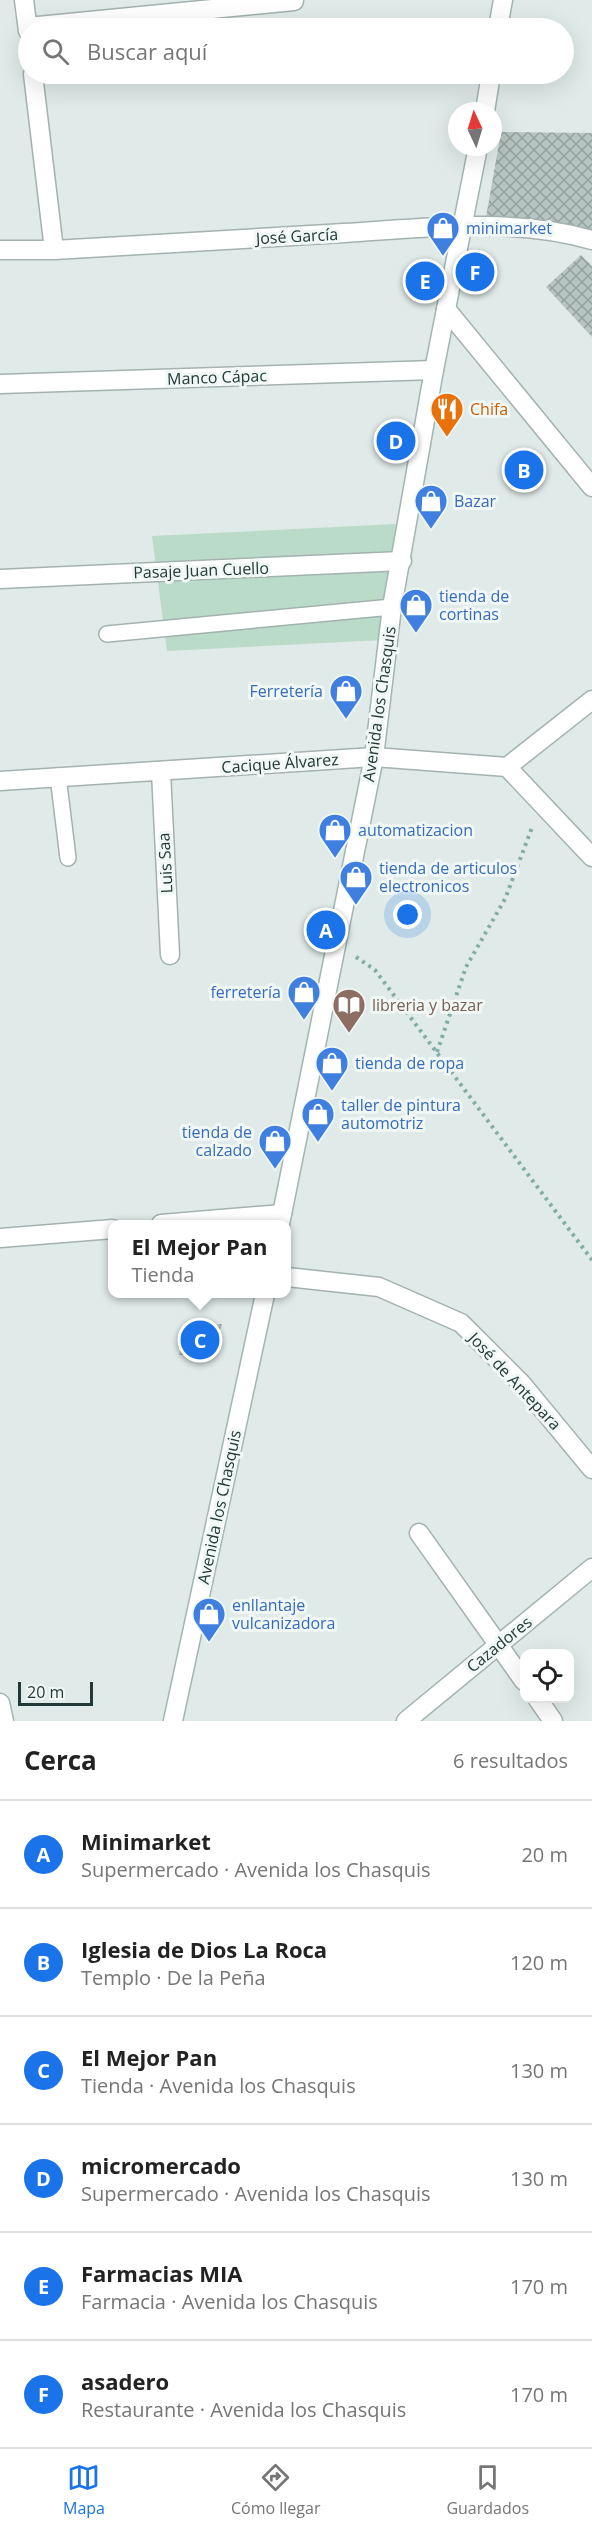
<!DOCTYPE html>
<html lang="es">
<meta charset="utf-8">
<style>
:root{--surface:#fff;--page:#f6f6f6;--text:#222;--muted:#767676;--line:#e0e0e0;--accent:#1a73e8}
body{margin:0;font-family:"Open Sans",sans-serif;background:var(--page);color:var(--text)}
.controls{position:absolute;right:18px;bottom:18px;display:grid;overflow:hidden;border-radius:12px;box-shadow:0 6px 24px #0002}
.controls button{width:54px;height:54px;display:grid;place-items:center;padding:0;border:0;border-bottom:2px solid var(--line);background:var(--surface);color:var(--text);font:30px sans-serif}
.compass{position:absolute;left:448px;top:102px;width:54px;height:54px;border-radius:50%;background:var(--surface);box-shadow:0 6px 24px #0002;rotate:356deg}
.scale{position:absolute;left:18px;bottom:15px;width:75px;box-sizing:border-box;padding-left:6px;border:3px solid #213a38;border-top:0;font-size:16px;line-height:21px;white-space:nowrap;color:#213a38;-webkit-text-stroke:4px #f0f7f5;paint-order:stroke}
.you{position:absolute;left:408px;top:915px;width:21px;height:21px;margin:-15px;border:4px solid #fff;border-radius:50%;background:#1a73e8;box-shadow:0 0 0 9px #1a73e833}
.badge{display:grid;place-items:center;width:39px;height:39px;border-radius:50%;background:var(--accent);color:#fff;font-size:20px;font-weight:700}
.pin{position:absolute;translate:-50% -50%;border:3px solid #fff;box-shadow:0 2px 6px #0006}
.popup{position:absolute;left:108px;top:1220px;width:183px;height:78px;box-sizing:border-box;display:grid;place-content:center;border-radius:12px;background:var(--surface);filter:drop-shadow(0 2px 4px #0005);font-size:20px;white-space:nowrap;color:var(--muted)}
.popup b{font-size:22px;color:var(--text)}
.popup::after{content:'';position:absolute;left:50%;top:100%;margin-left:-12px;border:12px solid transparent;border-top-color:var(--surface)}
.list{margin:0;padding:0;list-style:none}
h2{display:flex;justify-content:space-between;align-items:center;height:78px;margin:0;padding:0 24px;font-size:26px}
h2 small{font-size:20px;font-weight:400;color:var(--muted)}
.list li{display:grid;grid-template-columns:39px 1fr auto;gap:18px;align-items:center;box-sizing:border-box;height:108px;padding:0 24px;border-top:2px solid var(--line)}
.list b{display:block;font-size:22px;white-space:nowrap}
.list p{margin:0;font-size:20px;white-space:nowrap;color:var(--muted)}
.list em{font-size:20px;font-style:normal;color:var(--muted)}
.icon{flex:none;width:33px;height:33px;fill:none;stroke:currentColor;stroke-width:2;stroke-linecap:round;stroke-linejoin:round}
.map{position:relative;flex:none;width:592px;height:1721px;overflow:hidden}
.search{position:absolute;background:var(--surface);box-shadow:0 6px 24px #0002;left:18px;right:18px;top:18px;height:66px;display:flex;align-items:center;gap:15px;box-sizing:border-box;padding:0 21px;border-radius:33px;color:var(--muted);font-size:22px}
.sheet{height:726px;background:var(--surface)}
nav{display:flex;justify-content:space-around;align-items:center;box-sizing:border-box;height:84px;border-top:2px solid var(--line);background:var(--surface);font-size:16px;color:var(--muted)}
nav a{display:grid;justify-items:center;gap:3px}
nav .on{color:var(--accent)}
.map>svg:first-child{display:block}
.pitch{fill:#badbc9}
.building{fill:url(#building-cross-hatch)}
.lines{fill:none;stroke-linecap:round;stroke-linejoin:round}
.service-casing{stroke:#a3b2b0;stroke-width:18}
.minor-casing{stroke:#a3b2b0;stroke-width:21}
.secondary-casing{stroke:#9fb6b2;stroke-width:21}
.path{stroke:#82ada7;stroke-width:4;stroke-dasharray:3 4.5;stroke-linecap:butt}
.service{stroke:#fff;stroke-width:15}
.minor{stroke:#fff;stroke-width:18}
.secondary{stroke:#fff;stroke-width:18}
.labels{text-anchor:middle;stroke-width:6;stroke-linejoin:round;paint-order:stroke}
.shop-label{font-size:16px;fill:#366cbe;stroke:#f0f7f5;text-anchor:start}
.street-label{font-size:16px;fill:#213a38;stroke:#f0f7f5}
.food-label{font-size:16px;fill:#c56008;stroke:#f0f7f5;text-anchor:start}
.education-label{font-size:16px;fill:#785e54;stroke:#f0f7f5;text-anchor:start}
</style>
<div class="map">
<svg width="592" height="1721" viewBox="0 0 592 1721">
<defs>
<pattern id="building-cross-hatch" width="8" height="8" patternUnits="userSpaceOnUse" patternTransform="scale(1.5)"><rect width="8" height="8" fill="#b6c5c1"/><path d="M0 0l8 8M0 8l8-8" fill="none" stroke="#94a19e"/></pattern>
</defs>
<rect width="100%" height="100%" fill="#e0eae8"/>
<path class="pitch" d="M396 524 383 640 167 651 152 536Z"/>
<path class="building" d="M501 132 592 133V230L486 217Z
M581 255 592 266V337L546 287Z
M222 1324 212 1354 179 1355 188 1326Z"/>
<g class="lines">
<g class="service-casing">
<path id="service" d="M107 634 392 607
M58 776 68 858"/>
</g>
<g class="minor-casing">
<path id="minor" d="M24 0 28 31
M28 27 294 1
M33 74 54 250
M0 250H54C150 245 247 239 344 233 425 228 512 217 592 240
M446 309 592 487
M0 384 434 370
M0 579 402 561
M507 767 592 700
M161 772 170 955
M0 781 374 757 507 767 592 857
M161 1224 282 1214
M0 1238 113 1229
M287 1277 379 1287 461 1323 521 1383 592 1469
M419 1533 524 1681
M537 1698 553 1721
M406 1721 592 1568"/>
</g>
<g class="secondary-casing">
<path id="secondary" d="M498 28 503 0
M485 111 491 74
M280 1224 374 757 392 607 434 370 478 147
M0 1703 4 1721
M173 1721 265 1294"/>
</g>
<path class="path" d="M356 957 375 970 592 1260
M437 1052 466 967 505 899 533 825"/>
<use href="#service" class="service"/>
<use href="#minor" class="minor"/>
<use href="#secondary" class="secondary"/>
</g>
<defs>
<g id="shop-pin" transform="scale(1.725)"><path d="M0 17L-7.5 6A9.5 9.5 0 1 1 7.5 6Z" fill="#3f7fe0" stroke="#f0f7f5"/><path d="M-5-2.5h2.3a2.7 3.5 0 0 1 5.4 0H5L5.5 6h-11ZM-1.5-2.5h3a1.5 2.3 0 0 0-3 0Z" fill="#fff"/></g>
<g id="restaurant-pin" transform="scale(1.725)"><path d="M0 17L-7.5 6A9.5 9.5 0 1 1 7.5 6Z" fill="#e8710a" stroke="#f0f7f5"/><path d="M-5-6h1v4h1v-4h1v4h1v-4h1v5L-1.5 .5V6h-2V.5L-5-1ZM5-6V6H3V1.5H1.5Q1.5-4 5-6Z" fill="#fff"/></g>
<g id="library-pin" transform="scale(1.725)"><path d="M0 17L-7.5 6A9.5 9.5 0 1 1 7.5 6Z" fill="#8d6e63" stroke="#f0f7f5"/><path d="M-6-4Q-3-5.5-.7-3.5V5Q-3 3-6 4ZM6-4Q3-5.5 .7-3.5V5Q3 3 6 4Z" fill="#fff"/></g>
</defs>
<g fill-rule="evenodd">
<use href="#shop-pin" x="443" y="228"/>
<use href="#restaurant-pin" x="447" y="409"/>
<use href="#shop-pin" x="431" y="501"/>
<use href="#shop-pin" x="416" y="605"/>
<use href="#shop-pin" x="346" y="691"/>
<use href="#shop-pin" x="335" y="830"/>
<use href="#shop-pin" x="356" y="877"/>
<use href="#shop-pin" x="304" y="992"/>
<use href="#library-pin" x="349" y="1005"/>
<use href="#shop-pin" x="332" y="1063"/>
<use href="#shop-pin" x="318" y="1114"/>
<use href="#shop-pin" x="275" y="1141"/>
<use href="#shop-pin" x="209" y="1614"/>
</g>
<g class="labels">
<g class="shop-label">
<text x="466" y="234">minimarket</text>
<text x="454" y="507">Bazar</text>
<text x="439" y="602">tienda de<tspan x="439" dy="18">cortinas</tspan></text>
<text x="323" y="697" text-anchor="end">Ferretería</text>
<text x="358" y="836">automatizacion</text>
<text x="379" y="874">tienda de articulos<tspan x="379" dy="18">electronicos</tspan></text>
<text x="281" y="998" text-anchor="end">ferretería</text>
<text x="355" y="1069">tienda de ropa</text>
<text x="341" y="1111">taller de pintura<tspan x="341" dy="18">automotriz</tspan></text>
<text x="252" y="1138" text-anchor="end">tienda de<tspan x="252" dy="18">calzado</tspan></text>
<text x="232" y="1611">enllantaje<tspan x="232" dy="18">vulcanizadora</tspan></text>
</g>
<g class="street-label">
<text transform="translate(297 236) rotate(-3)" y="6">José García</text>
<text transform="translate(217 377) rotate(-2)" y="6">Manco Cápac</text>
<text transform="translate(201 570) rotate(-2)" y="6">Pasaje Juan Cuello</text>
<text transform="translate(379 704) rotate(-82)" y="6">Avenida los Chasquis</text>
<text transform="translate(280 763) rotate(-4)" y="6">Cacique Álvarez</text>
<text transform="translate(165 863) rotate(-93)" y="6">Luis Saa</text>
<text transform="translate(515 1381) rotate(47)" y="6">José de Antepara</text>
<text transform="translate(219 1507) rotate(-78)" y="6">Avenida los Chasquis</text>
<text transform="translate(499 1644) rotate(-39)" y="6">Cazadores</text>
</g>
<g class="food-label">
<text x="470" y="415">Chifa</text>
</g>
<g class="education-label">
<text x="372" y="1011">libreria y bazar</text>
</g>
</g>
</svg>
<div class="controls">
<button><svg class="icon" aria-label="locate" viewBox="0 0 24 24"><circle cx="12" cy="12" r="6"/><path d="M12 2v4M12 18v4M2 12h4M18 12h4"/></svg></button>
</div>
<svg class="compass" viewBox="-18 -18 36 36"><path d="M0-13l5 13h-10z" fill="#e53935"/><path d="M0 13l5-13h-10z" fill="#767676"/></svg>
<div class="scale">20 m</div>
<div class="you"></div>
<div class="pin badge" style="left:326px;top:930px">A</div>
<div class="pin badge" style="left:524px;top:470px">B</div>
<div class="pin badge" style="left:200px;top:1340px">C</div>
<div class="popup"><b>El Mejor Pan</b>Tienda</div>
<div class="pin badge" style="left:396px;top:441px">D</div>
<div class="pin badge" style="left:425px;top:281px">E</div>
<div class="pin badge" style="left:475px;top:272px">F</div>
<div class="search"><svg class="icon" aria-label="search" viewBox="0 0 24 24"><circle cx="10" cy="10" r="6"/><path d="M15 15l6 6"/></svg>Buscar aquí</div>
</div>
<section class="sheet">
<h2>Cerca<small>6 resultados</small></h2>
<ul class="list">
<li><span class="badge">A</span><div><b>Minimarket</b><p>Supermercado · Avenida los Chasquis</p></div><em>20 m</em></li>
<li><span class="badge">B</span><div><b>Iglesia de Dios La Roca</b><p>Templo · De la Peña</p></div><em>120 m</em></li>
<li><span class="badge">C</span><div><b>El Mejor Pan</b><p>Tienda · Avenida los Chasquis</p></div><em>130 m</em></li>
<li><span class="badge">D</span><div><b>micromercado</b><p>Supermercado · Avenida los Chasquis</p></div><em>130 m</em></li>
<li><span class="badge">E</span><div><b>Farmacias MIA</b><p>Farmacia · Avenida los Chasquis</p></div><em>170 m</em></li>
<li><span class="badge">F</span><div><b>asadero</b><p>Restaurante · Avenida los Chasquis</p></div><em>170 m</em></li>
</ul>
</section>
<nav>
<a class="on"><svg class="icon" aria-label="map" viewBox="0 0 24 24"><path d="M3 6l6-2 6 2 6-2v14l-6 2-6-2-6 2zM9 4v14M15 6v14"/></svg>Mapa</a>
<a><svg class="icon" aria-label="directions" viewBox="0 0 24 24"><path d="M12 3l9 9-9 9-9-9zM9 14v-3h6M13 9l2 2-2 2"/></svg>Cómo llegar</a>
<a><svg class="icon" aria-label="saved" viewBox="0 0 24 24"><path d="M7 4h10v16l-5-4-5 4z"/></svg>Guardados</a>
</nav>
